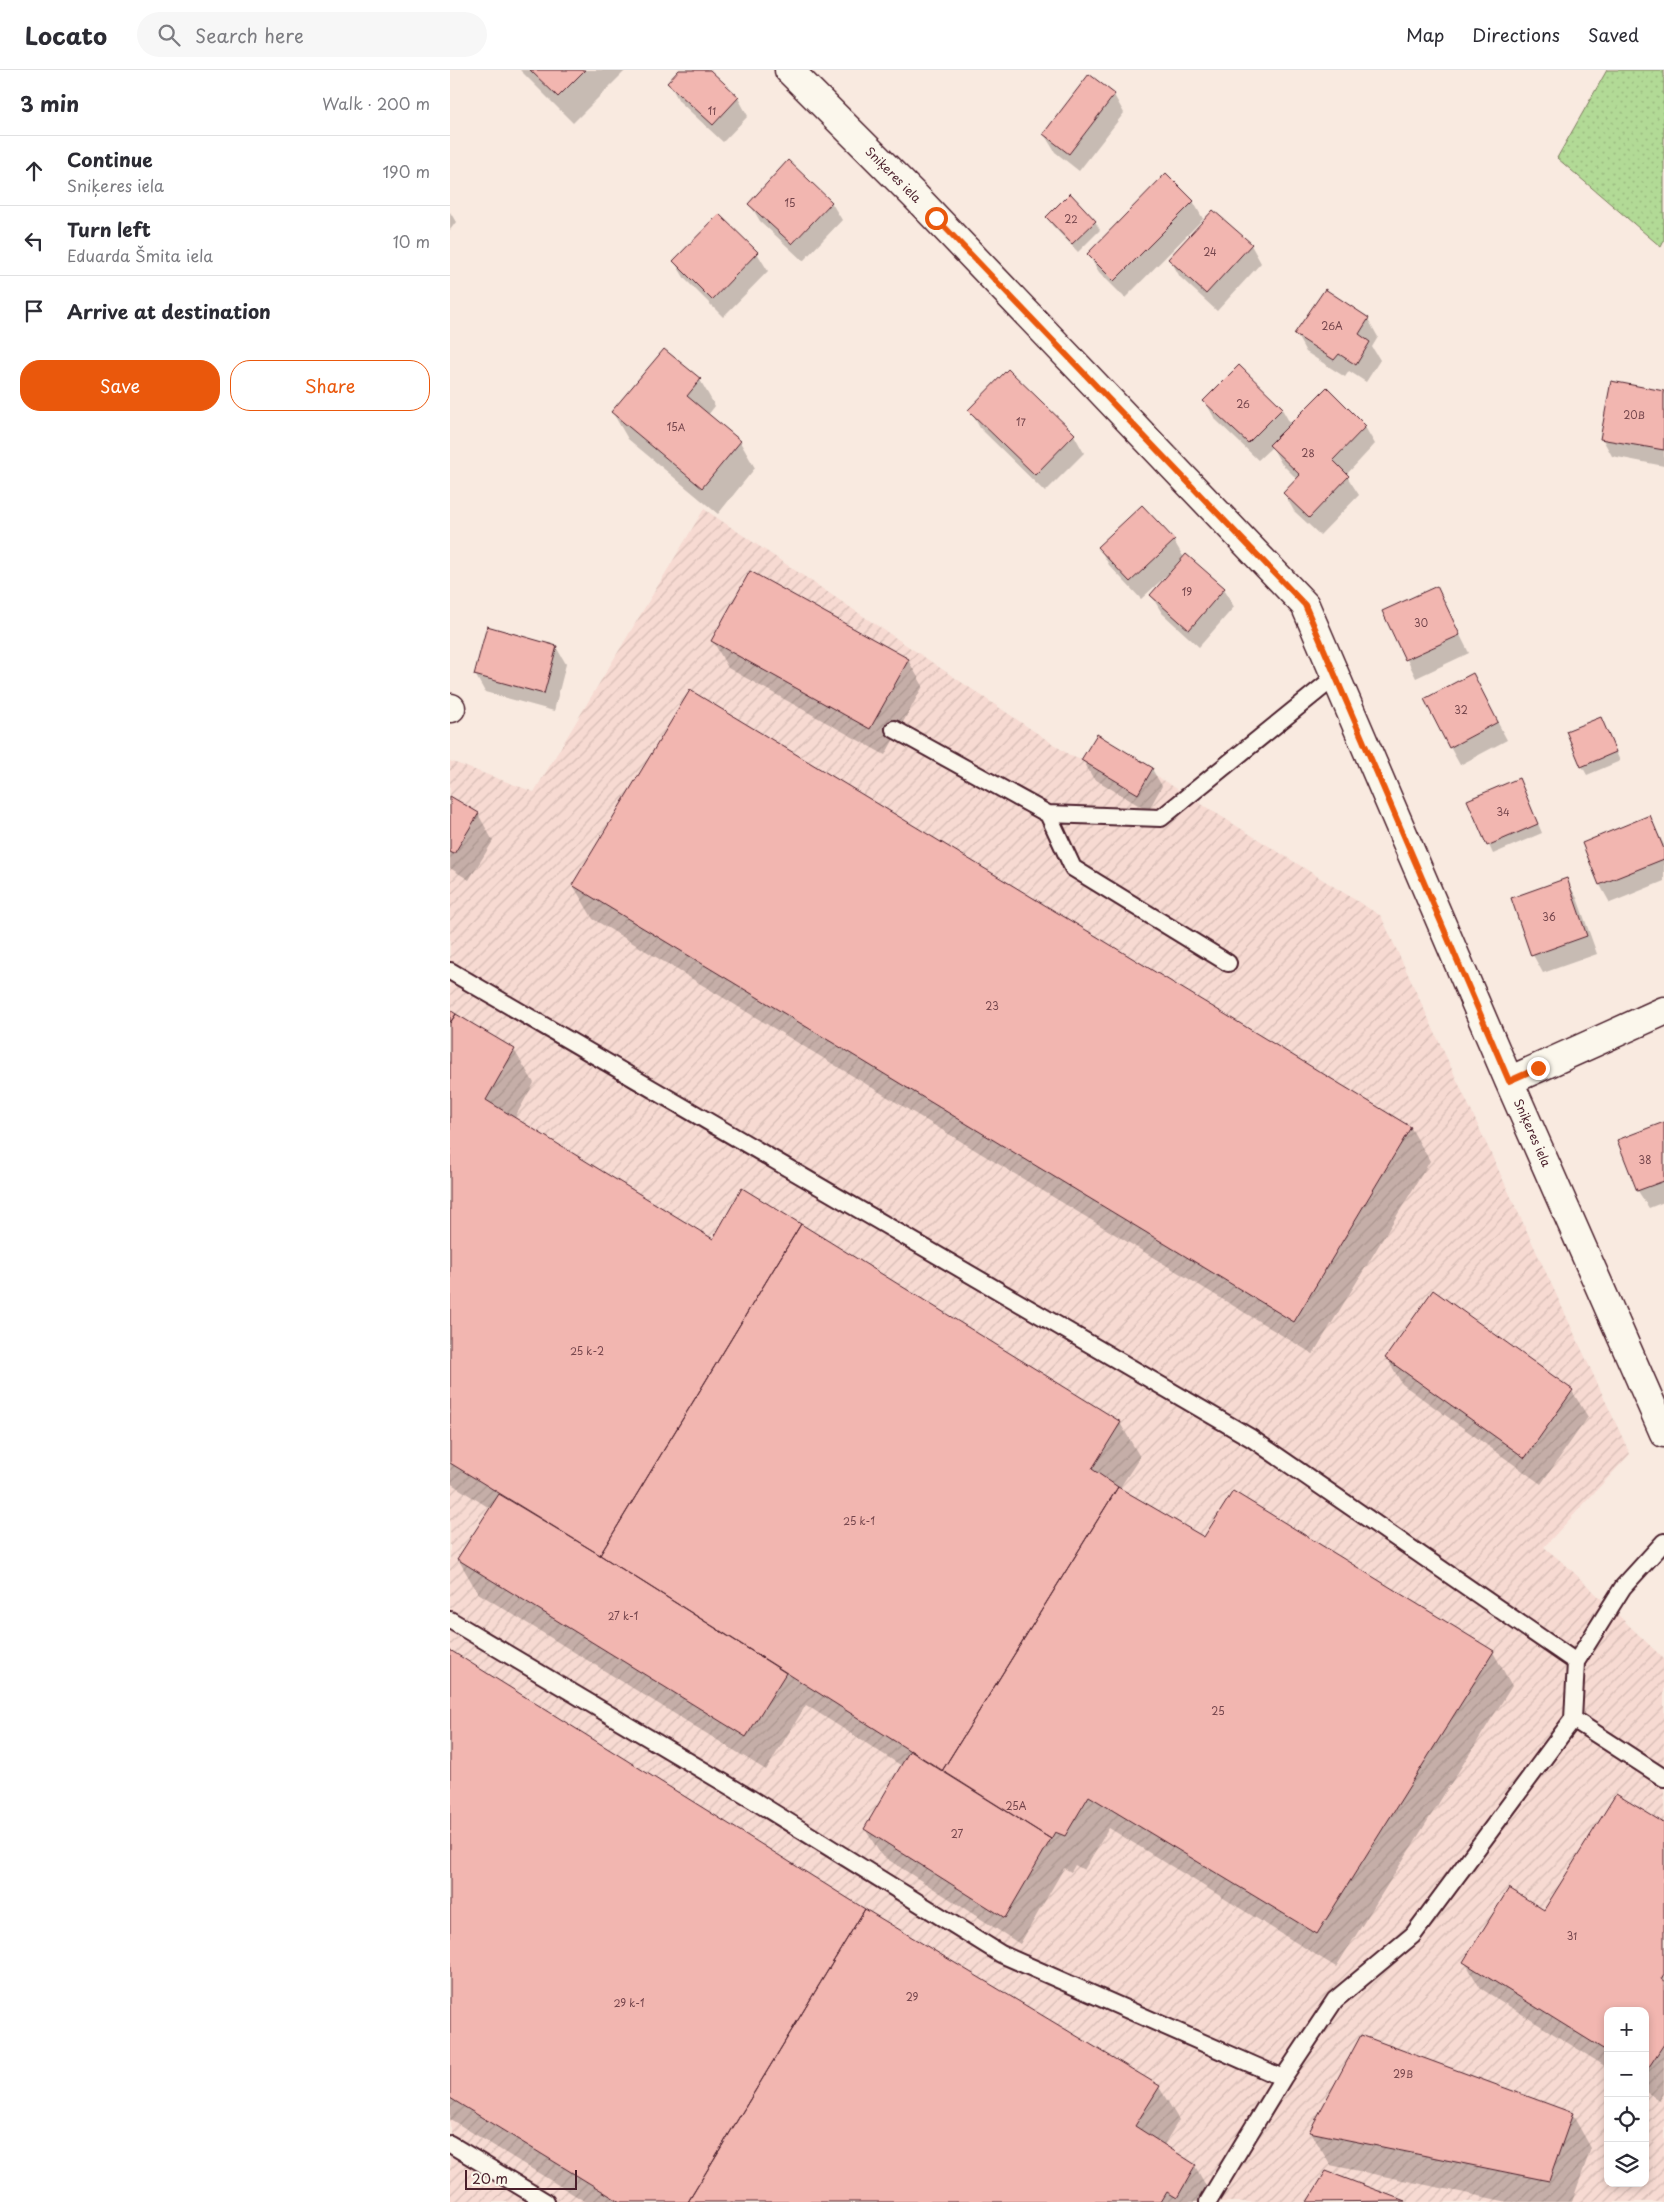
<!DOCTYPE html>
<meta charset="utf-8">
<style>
:root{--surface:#fff;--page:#f7f7f7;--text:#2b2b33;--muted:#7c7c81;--line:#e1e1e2;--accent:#ea580c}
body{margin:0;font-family:"Playpen Sans",sans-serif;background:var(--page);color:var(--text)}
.controls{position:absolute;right:15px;bottom:15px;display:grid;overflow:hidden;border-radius:10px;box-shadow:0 2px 8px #0003}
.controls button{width:45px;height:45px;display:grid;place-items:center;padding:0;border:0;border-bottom:1px solid var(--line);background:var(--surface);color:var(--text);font:25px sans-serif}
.scale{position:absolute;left:15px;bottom:12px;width:112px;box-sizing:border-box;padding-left:5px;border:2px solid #4a1f2b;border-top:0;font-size:14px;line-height:18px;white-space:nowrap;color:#4a1f2b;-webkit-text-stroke:4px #fbf7ec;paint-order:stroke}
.stop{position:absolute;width:15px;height:15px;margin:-11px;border:4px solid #ea580c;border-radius:50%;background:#fff}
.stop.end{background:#ea580c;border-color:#fff;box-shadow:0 1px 5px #0008}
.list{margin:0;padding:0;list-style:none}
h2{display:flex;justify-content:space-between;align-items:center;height:65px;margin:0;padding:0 20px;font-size:21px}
h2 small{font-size:16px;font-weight:400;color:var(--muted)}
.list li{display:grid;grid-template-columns:32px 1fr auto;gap:15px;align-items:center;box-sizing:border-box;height:70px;padding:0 20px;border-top:1px solid var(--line)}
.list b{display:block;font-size:19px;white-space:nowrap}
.list p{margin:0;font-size:16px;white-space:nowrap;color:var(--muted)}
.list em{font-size:16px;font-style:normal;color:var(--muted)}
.actions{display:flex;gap:10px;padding:15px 20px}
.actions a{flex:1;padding:11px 0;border:1px solid var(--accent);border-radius:20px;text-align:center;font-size:18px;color:var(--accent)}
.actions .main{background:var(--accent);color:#fff}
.icon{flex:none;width:28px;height:28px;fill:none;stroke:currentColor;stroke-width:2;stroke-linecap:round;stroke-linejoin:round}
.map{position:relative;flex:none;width:1214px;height:2132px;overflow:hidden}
header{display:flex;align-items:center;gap:30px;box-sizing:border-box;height:70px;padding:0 25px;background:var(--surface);border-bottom:1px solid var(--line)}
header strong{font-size:24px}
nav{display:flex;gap:28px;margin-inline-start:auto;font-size:18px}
.search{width:350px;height:45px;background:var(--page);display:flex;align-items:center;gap:12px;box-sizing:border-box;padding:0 18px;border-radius:28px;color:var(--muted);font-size:19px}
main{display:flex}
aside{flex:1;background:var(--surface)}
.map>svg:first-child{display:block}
.industrial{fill:url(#industrial-furrows);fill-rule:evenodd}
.grass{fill:url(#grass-dots);stroke:#7e7c60}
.shadow{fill:#0003}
.building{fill:#f2b6b0;stroke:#4a1f2b}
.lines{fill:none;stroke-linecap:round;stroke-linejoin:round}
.lane-casing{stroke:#4a1f2b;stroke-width:20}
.street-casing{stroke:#4a1f2b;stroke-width:31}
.lane{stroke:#fbf7ec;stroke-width:16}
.street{stroke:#fbf7ec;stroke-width:28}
.route{stroke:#ea580c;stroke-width:6}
.labels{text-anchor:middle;stroke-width:4;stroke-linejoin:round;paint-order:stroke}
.number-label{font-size:10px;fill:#74454c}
.street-label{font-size:12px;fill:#4a1f2b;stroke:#fbf7ec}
</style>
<header>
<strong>Locato</strong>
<div class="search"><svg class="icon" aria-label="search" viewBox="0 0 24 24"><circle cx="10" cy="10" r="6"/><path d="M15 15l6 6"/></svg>Search here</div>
<nav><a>Map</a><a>Directions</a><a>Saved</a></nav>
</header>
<main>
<aside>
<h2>3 min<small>Walk · 200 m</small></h2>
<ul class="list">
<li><svg class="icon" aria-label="ahead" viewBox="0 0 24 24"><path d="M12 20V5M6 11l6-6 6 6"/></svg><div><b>Continue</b><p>Sniķeres iela</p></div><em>190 m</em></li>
<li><svg class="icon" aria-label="left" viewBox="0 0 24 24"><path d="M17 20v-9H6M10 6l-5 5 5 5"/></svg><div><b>Turn left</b><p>Eduarda Šmita iela</p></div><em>10 m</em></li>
<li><svg class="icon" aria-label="arrive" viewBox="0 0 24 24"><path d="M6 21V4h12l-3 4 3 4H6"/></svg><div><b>Arrive at destination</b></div></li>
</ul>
<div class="actions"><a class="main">Save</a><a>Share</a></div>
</aside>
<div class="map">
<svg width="1214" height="2132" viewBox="0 0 1214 2132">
<defs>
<pattern id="industrial-furrows" width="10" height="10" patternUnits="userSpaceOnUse" patternTransform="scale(1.25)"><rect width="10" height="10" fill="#f7dad2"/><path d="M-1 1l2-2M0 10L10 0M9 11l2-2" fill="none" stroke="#d5bbb4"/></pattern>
<pattern id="grass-dots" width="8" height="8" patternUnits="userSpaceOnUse" patternTransform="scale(1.25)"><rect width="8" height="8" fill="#b2da96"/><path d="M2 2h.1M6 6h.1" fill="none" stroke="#9bbb81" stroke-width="1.8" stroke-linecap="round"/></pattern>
</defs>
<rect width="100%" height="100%" fill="#f9eae0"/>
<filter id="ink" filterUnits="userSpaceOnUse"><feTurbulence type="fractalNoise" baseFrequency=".02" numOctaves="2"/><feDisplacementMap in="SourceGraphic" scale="10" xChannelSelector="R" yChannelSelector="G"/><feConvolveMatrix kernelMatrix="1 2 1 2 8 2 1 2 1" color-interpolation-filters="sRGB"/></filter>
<g filter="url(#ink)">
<path class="industrial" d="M254 439 621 686 631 690 687 723 700 702 931 846 1180 1384 1094 1477 1117 1496 1214 1589V2132H0V691L84 722ZM1158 1941H1195V2113H1158Z"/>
<path class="grass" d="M1157 0H1214V171L1211 177 1107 88Z"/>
<path class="shadow" d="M70 0H176L123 53Z
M231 0H258L288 28 298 46 273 72 229 31 219 13Z
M664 25 674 43 629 101 605 82 594 64Z
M743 131 753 149 675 228 649 202 638 184Z
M381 132 392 150 353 191 310 151 300 134Z
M0 142 6 152 0 160Z
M269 146 307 183 318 201 273 247 235 209 224 191Z
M598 147 645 151 650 160 628 182 602 155Z
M801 175 811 193 767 241 730 207 720 189Z
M918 249 928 267 922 277 930 290 916 312 899 301 895 307 856 282 846 264Z
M250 310 265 336 258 345 290 372 305 398 268 444 178 369 163 343Z
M1214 322V396L1162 386 1152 368Z
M755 331 832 339 841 355 915 357 925 374 896 405 909 425 870 465 844 441 834 423 847 409 831 393 822 377 808 390 765 349Z
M520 340 624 365 634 383 595 422 530 358Z
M724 471 734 488 736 485 774 519 784 537 749 577 712 543 701 525 718 506 717 505 691 529 659 495 649 477Z
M986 517 1019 583 966 608 934 542Z
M263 571 458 590 473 616 435 685 278 598Z
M106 577 116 594 104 641 35 622 25 604Z
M1032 623 1057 670 1010 695 1000 677Z
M1155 657 1170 691 1137 705 1132 696Z
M633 690 702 699 712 716 698 741 643 708Z
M1073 718 1092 763 1043 784 1019 731Z
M0 727 28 744 43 771 19 810 0 798Z
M1199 746 1214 775V811L1160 833 1150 815 1133 773Z
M1116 810 1127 828 1147 884 1093 903 1083 885Z
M123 815 961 1058 980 1091 863 1284 143 849Z
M0 942 64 980 84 1013 64 1049 263 1170 670 1353 690 1387 669 1419 754 1469 1043 1582 1062 1616 886 1897 659 1758 634 1800 625 1795 621 1802 614 1798 570 1874 431 1785 415 1759 452 1696 356 1635 316 1700 28 1523 8 1489 41 1439 0 1413Z
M1214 1053V1132L1199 1138 1188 1121 1169 1070Z
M984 1222 1122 1321 1138 1347 1091 1414 952 1314 937 1288Z
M0 1582 414 1839 709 2017 729 2050 713 2076 745 2096 764 2130 763 2132H136L0 2049Z
M1214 1755V2023L1210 2030 1195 2021V1941H1158V1998L1030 1918 1015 1892 1094 1842Z
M1122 2044 1141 2078 1122 2132H1058L880 2095 861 2062Z
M877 2102 956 2132H859Z"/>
<path class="building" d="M80 0H135L108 27Z
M229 0H260L289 27 263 55 217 13Z
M639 4 665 24 619 84 593 64Z
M338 90 382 132 342 174 298 134Z
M716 103 744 131 664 211 637 184Z
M620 123 646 151 622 174 596 147Z
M763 140 802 174 756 224 718 189Z
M269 144 308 182 262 230 223 191Z
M875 219 919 248 909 264 920 272 906 295 889 284 884 290 844 264Z
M214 279 251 309 237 326 291 371 252 418 161 342Z
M789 295 833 338 798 373 753 331Z
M558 299 625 364 585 405 518 340Z
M1161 311 1214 321V380L1150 369Z
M877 317 916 356 883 390 899 406 859 448 833 423 850 405 819 375Z
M692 435 725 470 680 512 647 477Z
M736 484 775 518 739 560 700 525Z
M300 501 459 589 420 659 261 571Z
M987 516 1010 565 955 590 932 541Z
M37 556 107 576 94 624 24 605Z
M1023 603 1048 652 999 678 974 629Z
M240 620 961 1057 844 1252 122 815Z
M1151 647 1166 682 1131 697 1116 661Z
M647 664 703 698 688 724 631 690Z
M1069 708 1088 754 1037 776 1017 730Z
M0 726 29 743 4 784 0 782Z
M1200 745 1214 779V789L1149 815 1132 773Z
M1117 808 1137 866 1081 886 1061 828Z
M0 940 6 944 0 953Z
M6 944 65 979 36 1030 263 1169 292 1118 351 1154 150 1485 0 1393V953Z
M1214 1052V1111L1187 1121 1167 1070Z
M351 1154 671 1352 642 1399 668 1417 492 1701 150 1485Z
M983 1220 1123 1320 1075 1388 935 1288Z
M668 1417 754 1467 783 1421 1044 1581 867 1864 639 1726 615 1766 605 1762 601 1769 492 1701Z
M49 1424 150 1485 336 1603 296 1667 7 1489Z
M0 1580 415 1839 238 2132H170L0 2028Z
M460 1680 601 1769 555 1848 414 1759Z
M1166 1724 1214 1753V1904L1211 1909 1214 1911V1974L1195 2003V1941H1158V1982L1013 1892 1059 1818 1094 1840Z
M415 1839 710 2016 685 2056 746 2095 727 2128 717 2122 711 2132H238Z
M911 1965 1123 2043 1099 2111 859 2062Z
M876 2101 955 2131 857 2132Z"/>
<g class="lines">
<g class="lane-casing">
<path id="lane" d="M444 659 598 744 711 748 886 606
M598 744 623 798 778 893
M0 901 801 1368 1126 1592 1123 1649 963 1865 885 1930 833 2008 758 2132
M0 1550 303 1730 551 1884 833 2008
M1126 1592 1173 1517 1214 1472
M1123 1649 1214 1708
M0 2074 96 2132"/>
</g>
<g class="street-casing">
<path id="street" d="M339 0 465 126 855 535 1059 1011 1214 1363
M0 638H1
M1059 1011 1214 941"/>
</g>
<use href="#lane" class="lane"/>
<use href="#street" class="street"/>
</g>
</g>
<g class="lines" filter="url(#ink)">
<path class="route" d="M486 148 855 535 1059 1011 1088 998"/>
</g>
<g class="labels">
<g class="number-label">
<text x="262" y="45">11</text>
<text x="340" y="137">15</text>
<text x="621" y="153">22</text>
<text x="760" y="186">24</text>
<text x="882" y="260">26A</text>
<text x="793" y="338">26</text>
<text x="1184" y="349">20B</text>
<text x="571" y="356">17</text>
<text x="226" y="361">15A</text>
<text x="858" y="387">28</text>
<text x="737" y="526">19</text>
<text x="971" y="557">30</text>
<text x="1011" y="644">32</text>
<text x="1053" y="746">34</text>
<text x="1099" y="851">36</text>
<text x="542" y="940">23</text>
<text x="1195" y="1094">38</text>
<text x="137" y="1285">25 k-2</text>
<text x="409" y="1455">25 k-1</text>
<text x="173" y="1550">27 k-1</text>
<text x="768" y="1645">25</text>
<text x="566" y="1740">25A</text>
<text x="507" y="1768">27</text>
<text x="1122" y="1870">31</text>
<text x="462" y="1931">29</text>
<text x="179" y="1937">29 k-1</text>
<text x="953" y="2008">29B</text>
</g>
<g class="street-label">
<text transform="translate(443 105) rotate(45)" y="4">Sniķeres iela</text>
<text transform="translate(1082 1063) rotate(66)" y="4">Sniķeres iela</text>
</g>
</g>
</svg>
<div class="controls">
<button>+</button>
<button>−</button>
<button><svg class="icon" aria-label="locate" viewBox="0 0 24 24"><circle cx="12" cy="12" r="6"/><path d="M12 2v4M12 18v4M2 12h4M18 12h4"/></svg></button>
<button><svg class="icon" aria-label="layers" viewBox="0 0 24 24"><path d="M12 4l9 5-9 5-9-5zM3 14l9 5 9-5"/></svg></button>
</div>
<div class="scale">20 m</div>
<div class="stop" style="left:486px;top:148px"></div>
<div class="stop end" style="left:1088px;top:998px"></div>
</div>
</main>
